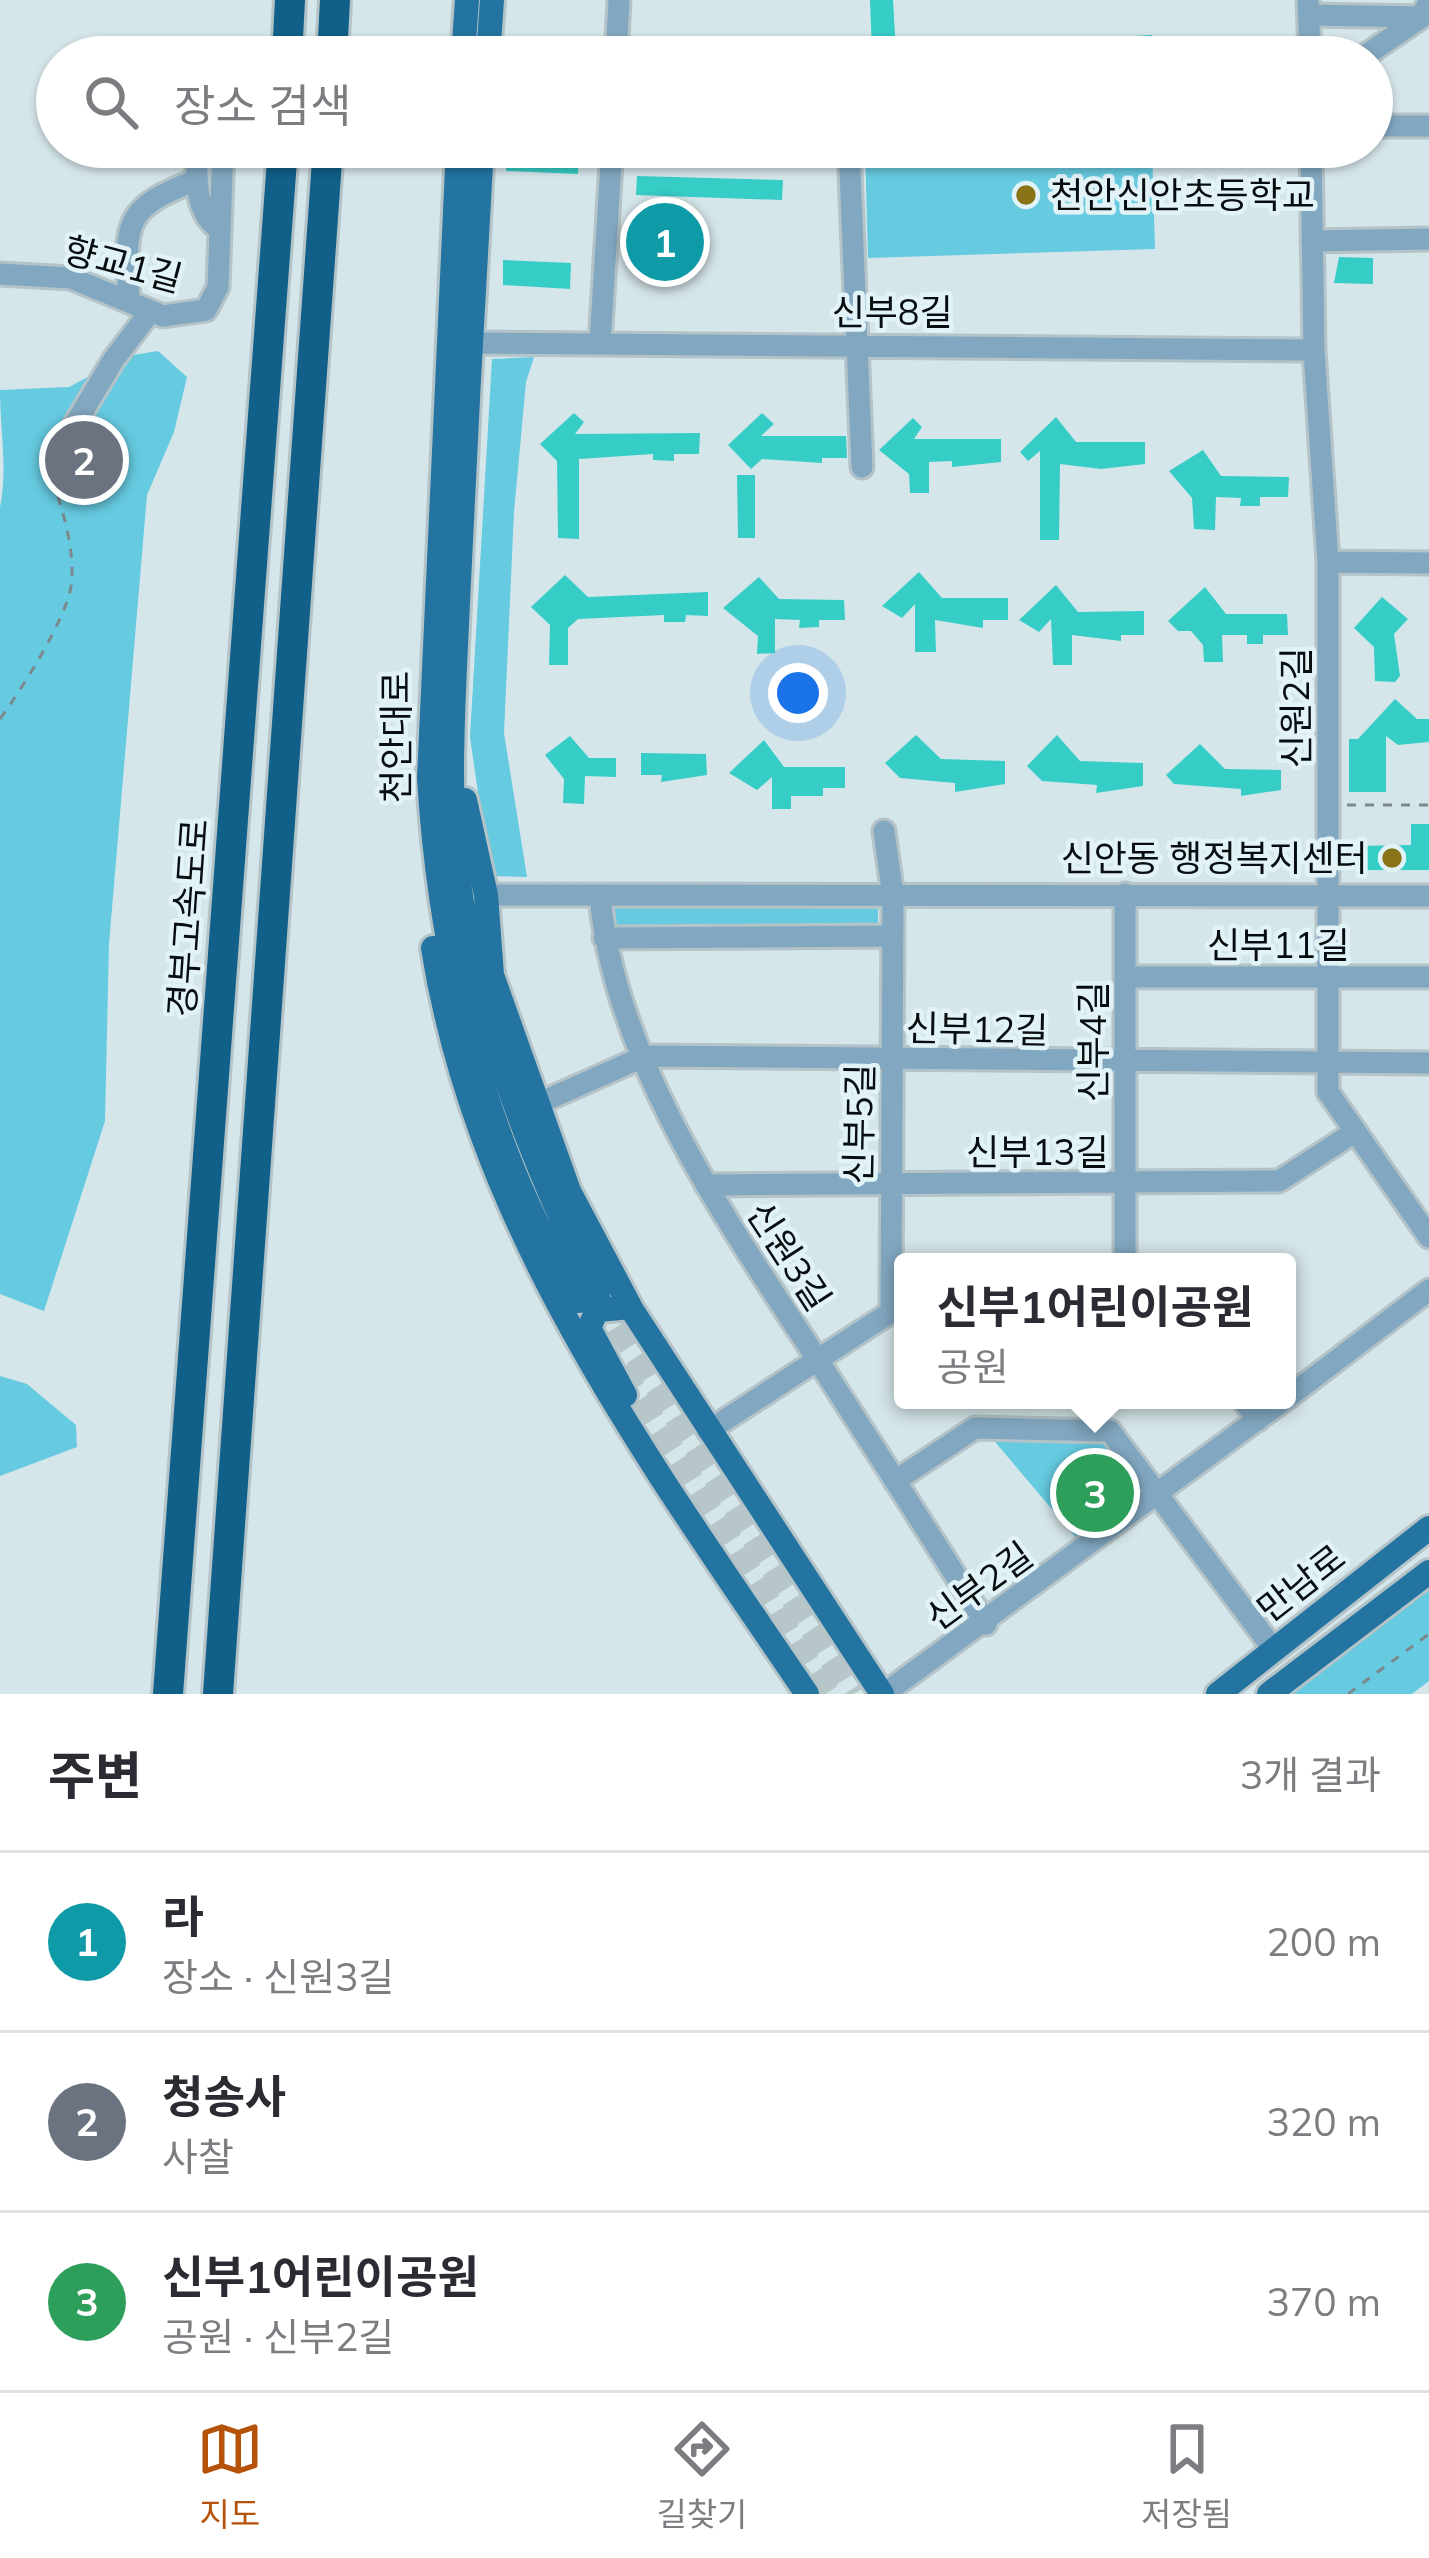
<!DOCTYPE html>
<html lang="ko">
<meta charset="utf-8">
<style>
:root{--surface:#fff;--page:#f7f7f7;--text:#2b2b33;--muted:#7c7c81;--line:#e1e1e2;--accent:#b45309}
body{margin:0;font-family:Mulish,"Noto Sans KR",sans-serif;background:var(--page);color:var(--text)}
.you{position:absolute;left:798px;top:693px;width:42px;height:42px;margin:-30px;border:9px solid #fff;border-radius:50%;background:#1a73e8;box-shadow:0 0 0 18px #1a73e833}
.badge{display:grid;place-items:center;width:78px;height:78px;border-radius:50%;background:var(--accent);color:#fff;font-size:39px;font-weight:700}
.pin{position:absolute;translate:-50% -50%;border:6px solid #fff;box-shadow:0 3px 12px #0006}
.popup{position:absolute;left:894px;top:1253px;width:402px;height:156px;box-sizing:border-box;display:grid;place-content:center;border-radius:12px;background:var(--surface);filter:drop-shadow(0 3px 9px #0005);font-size:39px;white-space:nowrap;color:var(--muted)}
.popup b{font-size:45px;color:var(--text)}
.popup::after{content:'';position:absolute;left:50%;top:100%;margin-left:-24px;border:24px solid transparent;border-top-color:var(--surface)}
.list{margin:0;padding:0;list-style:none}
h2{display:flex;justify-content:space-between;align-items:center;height:156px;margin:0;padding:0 48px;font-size:51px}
h2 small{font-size:39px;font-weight:400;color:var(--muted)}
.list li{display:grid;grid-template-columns:78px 1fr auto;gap:36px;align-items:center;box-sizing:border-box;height:180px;padding:0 48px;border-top:3px solid var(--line)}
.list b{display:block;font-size:45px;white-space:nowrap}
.list p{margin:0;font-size:39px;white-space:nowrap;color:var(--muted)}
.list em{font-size:39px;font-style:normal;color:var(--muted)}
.icon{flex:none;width:66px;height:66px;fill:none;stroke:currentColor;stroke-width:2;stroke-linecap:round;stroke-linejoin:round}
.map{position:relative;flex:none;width:1429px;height:1694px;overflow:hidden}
.search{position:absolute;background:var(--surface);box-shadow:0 3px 9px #0004;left:36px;right:36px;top:36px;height:132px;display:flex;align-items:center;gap:30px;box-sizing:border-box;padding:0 42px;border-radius:66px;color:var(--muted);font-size:45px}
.sheet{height:696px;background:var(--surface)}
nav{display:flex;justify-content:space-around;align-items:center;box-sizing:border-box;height:168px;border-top:3px solid var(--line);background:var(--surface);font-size:33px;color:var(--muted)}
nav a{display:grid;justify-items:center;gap:6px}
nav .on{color:var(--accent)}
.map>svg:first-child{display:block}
.green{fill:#66cae0}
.building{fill:#37cdc7}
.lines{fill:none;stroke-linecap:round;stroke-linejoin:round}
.major-tunnel{stroke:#b6c6c9;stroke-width:24;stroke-dasharray:24 12;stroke-linecap:butt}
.minor-casing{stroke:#b4c3c7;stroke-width:27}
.major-casing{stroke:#b4c3c7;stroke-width:30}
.highway-casing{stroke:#b4c3c7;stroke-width:36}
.path{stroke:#7c898c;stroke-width:3;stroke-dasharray:9 9;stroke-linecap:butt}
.minor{stroke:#82a8c1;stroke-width:21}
.major{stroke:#2374a1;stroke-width:24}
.highway{stroke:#106089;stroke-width:30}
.poi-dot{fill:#887417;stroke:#e2f3f8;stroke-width:4.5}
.labels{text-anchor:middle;stroke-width:9;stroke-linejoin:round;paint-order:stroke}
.poi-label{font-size:36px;fill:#080e10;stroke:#e2f3f8;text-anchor:start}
.street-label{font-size:36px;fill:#080e10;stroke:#e2f3f8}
</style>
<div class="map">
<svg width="1429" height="1694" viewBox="0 0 1429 1694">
<rect width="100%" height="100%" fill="#d5e6ea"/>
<path class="green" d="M865 147H1152L1155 249 868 258Z
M158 351 187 377 174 432 147 495 109 944 105 1121 44 1311 0 1294V508C8 466 0 432 0 390L69 387 127 356Z
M534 357 526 382 514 512 504 733 527 877 490 876 470 737 492 359Z
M608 900 878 904V928L615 931Z
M0 1376 27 1384 76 1425 77 1447 0 1476Z
M990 1436 1106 1437 1151 1490 1084 1547Z
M1423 1589H1429V1681L1412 1694H1287Z"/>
<path class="building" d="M870 0H893L896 51 872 53Z
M1152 35 1154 57H931L930 47Z
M507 147 579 149 578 174 506 171Z
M637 176 783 180 782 200 636 195Z
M632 232 698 233 699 254 631 252Z
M1339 257 1373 258V284L1334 283Z
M503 260 571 263 570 289 503 285Z
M574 413 584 422 575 434 700 433 699 454H674V461L653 460V454L579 459V539L558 538 557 461 540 444Z
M762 413 774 424 761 436H846L847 458H822V463L762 459 751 469 728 445Z
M1056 417 1076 442H1145V464L1101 469 1060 464 1059 540H1040V451L1028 461 1020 452Z
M913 418 922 427 914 439H1001V462L952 467V461L929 462V493H910L909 474 879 450Z
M81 444 108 457 96 481 66 466Z
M1203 450 1221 476 1289 477 1288 497H1260V506H1240L1241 498 1216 497 1215 530 1194 529 1192 498 1169 471Z
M737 475H755V538H738Z
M919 572 942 598H1008V620H983V628L935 620 936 652H915V604L902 618 882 606Z
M565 575 588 597 708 592V616L686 615 685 622H664V615L578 619 568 628V665H549L550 625 531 607Z
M759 577 779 599 844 600 845 620H819V627L799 628 800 620 775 619V653L757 654 758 636 723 608Z
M1056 585 1078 612 1144 611V635H1121V641L1072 635V665H1053L1051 619 1039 632 1019 620Z
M1205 587 1226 614H1287L1288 635H1263V644H1247V635H1222L1223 662H1204L1203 645 1191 631H1178L1168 621Z
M1382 597 1408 619 1394 634 1400 676 1395 682 1375 681 1374 647 1354 628Z
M1395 699 1417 719H1429V742L1398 745 1386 736V792H1349V739H1358Z
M916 735 941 759 1005 761V784L955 792V783L900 778 885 763Z
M1057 735 1080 761 1143 763V786L1096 793 1097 785 1042 781 1027 766Z
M570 736 589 758H616V777L585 776 584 804 563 803 564 779 545 755Z
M764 740 784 767H845V788H823V796H791V809H772V777L757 790 729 773Z
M1200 744 1225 769 1281 770V790L1241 796V789L1174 784 1166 775Z
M641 753 706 754 707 775 661 782 662 775H641Z
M1411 824H1429V870H1355V846L1411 845Z"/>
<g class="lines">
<path class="major-tunnel" d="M598 1296 854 1694
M621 1369 828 1694"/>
<g class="minor-casing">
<path id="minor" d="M1308 0 1310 57
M1309 15 1421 17 1429 2
M616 57 619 0
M1363 57 1422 17
M1372 126H1429
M197 147C197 177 193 211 220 230
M849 147 862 467
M1311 147 1314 350 1328 562V1092L1429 1237
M1312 241 1429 239
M0 274 71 278 163 316 206 310 218 287 223 147
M129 301C125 223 122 208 197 180
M470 343 1314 350
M600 343 612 147
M56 456 114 359 150 312
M1328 562 1429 563
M884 831 893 896 891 1312
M486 895 1429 896
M600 895C614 1062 730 1225 819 1362 875 1449 931 1536 986 1624
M604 938 893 936
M1127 977H1429
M535 1105 645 1056 1429 1063
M706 1185 1279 1181 1353 1133
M1125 1262V894
M1287 1398 1429 1290
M1243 1400 1258 1420
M708 1431 891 1312H902
M895 1481 975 1428 1110 1431 1274 1650
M884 1694 1284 1400"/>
</g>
<g class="major-casing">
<path id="major" d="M463 57 467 0
M488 57 492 0
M458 147 429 778C440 959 484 1145 579 1301
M482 147C473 299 465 450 458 602 454 701 445 804 462 902 485 1043 535 1169 598 1296
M465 800 486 895 492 975 569 1191 632 1310 882 1694
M433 948C478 1231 650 1462 807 1694
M621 1308 597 1310 589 1328 625 1395
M1218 1694 1429 1528
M1269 1694 1429 1572"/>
</g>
<g class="highway-casing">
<path id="highway" d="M287 57 290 0
M332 57 335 0
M168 1694 283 147
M218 1694 328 147"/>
</g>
<path class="path" d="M0 719C21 690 66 620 71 586 76 551 62 508 51 475
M1347 805H1429
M1348 1694 1429 1634"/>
<use href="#minor" class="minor"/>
<use href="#major" class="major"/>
<use href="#highway" class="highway"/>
</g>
<g class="poi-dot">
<circle cx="1026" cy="195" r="12"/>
<circle cx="1392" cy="858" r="12"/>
</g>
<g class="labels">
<g class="poi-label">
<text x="1050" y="208">천안신안초등학교</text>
<text x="1368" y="871" text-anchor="end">신안동 행정복지센터</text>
</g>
<g class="street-label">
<text transform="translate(123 264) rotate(15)" y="13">향교1길</text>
<text x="892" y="325">신부8길</text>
<text transform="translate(1296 708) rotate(-90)" y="13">신원2길</text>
<text transform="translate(396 737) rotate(-90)" y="13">천안대로</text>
<text transform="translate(188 918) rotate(-86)" y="13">경부고속도로</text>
<text x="1278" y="958">신부11길</text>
<text transform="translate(977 1029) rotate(1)" y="13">신부12길</text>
<text transform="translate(1093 1042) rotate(-90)" y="13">신부4길</text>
<text transform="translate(859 1124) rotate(-89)" y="13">신부5길</text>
<text x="1037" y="1165">신부13길</text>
<text transform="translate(789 1256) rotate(57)" y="13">신원3길</text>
<text transform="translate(1301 1583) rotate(-38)" y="13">만남로</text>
<text transform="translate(979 1586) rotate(-36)" y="13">신부2길</text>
</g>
</g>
</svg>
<div class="you"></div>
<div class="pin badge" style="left:665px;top:242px;background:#0f9aa8">1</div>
<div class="pin badge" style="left:84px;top:460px;background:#6b7280">2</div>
<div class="pin badge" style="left:1095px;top:1493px;background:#2e9e5b">3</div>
<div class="popup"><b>신부1어린이공원</b>공원</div>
<div class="search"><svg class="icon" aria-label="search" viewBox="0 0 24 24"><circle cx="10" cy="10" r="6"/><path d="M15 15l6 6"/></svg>장소 검색</div>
</div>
<section class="sheet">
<h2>주변<small>3개 결과</small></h2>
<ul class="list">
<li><span class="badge" style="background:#0f9aa8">1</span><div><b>라</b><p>장소 · 신원3길</p></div><em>200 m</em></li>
<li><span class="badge" style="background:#6b7280">2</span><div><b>청송사</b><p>사찰</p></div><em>320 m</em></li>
<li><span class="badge" style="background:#2e9e5b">3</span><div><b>신부1어린이공원</b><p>공원 · 신부2길</p></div><em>370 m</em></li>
</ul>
</section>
<nav>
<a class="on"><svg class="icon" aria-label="map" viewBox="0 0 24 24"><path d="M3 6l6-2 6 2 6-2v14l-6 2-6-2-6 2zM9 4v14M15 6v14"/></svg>지도</a>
<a><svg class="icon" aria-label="directions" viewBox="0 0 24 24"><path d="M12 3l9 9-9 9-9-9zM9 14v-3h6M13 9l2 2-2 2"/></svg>길찾기</a>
<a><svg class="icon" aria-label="saved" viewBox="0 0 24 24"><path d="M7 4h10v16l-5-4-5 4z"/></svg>저장됨</a>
</nav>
